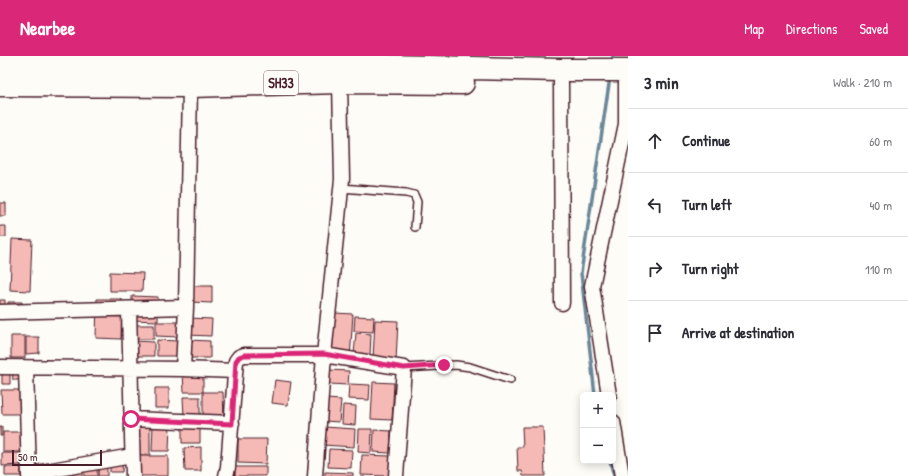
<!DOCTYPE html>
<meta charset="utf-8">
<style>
:root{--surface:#fff;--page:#f2f2f3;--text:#2b2b33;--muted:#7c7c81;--line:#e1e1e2;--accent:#db2777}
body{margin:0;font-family:"Patrick Hand",sans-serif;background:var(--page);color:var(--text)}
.controls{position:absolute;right:12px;bottom:12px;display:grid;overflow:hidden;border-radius:6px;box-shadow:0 2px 10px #0003}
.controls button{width:36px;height:36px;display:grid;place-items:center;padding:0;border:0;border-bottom:1px solid var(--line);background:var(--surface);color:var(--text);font:20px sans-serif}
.scale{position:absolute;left:12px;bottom:10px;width:90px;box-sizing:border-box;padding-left:4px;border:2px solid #4a1f2b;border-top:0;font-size:11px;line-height:14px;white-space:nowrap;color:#4a1f2b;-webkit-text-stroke:3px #fdfcf7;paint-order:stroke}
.stop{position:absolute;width:12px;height:12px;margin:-9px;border:3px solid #db2777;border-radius:50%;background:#fff}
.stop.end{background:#db2777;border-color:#fff;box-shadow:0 1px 4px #0008}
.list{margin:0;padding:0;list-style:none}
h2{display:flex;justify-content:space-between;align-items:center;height:52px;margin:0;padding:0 16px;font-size:17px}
h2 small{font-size:13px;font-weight:400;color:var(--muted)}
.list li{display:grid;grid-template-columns:26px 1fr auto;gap:12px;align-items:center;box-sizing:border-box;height:64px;padding:0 16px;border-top:1px solid var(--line)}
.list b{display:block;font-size:15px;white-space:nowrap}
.list em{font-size:13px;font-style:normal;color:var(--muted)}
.icon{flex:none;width:22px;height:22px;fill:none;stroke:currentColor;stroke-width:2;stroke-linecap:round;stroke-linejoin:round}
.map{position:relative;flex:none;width:628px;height:420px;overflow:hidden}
header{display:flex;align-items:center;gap:24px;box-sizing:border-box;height:56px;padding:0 20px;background:var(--accent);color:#fff}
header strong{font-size:19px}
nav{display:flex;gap:22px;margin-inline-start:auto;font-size:14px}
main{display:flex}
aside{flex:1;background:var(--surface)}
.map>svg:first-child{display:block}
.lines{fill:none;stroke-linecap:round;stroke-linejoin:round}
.stream{stroke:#6b8798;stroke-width:3.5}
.building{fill:#f6bab6;stroke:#4a1f2b}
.service-casing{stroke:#4a1f2b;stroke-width:10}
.minor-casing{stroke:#4a1f2b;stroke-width:17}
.primary-casing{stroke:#4a1f2b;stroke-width:25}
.service{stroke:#fdfcf7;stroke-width:7}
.minor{stroke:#fdfcf7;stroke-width:14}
.primary{stroke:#fdfcf7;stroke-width:22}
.route{stroke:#db2777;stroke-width:5}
.labels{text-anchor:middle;stroke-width:3;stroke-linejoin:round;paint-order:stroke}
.shield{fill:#fdfcf7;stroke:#806168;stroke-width:1}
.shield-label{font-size:14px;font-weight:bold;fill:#4a1f2b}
</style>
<header>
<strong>Nearbee</strong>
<nav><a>Map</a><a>Directions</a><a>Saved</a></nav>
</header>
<main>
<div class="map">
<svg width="628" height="420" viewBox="0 0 628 420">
<rect width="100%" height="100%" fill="#fdfcf7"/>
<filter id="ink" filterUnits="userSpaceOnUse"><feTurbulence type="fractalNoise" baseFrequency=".025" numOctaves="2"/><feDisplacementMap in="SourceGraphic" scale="8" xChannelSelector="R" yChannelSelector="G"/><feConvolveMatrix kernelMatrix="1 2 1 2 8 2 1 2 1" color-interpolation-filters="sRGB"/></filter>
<g filter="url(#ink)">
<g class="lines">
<path class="stream" d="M612 7 613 0
M595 339 581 217 610 21
M610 405 614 420"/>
</g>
<path class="building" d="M0 147H6V160H0Z
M0 170H6V181H0Z
M12 183 32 184 30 235 10 234Z
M110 216 143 217 142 235H110Z
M191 230H212V247L190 246Z
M132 240 158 241V265L132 264Z
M97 243H122L121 283 96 282Z
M0 244H5V262H0Z
M8 246H22V262L8 263Z
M334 257 353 258 350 303 332 302Z
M355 260 374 261 373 276 354 275Z
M188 262 212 263 211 280 187 279Z
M375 264 398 265 396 305 373 303Z
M156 266H179V281L156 280Z
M133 269H154V283H133Z
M356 277 371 278 370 299 354 298Z
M11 280H25V302H11Z
M26 281H39V297L26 298Z
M157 284 178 285 177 300H157Z
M189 284 210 285V302H188Z
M134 285 154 286V300H134Z
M12 311H19V324H13Z
M2 312H10V328H2Z
M329 314 349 315 348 329 329 328Z
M183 316H203V336H184Z
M275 324 291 326 288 349 272 347Z
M373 326 394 327 392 364 371 363Z
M349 328 370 329 369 344 348 343Z
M155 332H169V352H155Z
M1 334H19L20 358H2Z
M203 336H223L224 362 203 363Z
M183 341H200V361H184Z
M326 343 341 344 339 366 325 365Z
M343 349 356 350 355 369 342 368Z
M153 368H170L169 395H152Z
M182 370H200V387H182Z
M0 371H2V380H0Z
M133 371H150V399H133Z
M324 371 355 373 354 391 323 389Z
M522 371H543L545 420H523L522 415H518L517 391H523Z
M359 373H372L371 397 358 396Z
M374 374 391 375 390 397 373 396Z
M3 376H21V396H3Z
M238 383H267L266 408 238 407Z
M201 391V415H185L184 392Z
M329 393 352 394 351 412 328 411Z
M2 397H21V409L2 410Z
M362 399 390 400 389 420 361 419Z
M110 400H123L122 416H110Z
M140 400H168V420H140Z
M99 403H107V420H98Z
M84 408H97V420H84Z
M5 411H21V420H5Z
M235 411H266V420H235Z
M70 412H83L82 420H69Z
M325 416 353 417V420H325Z"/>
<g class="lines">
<g class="service-casing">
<path id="service" d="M341 132 406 137 414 139 417 146 415 171
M404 312 456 309 470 311 510 324"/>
</g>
<g class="minor-casing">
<path id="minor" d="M340 26 342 123 324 299 404 312 396 420
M561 26 562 247
M129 253 133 420
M0 256 186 251
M0 311 183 313 235 315
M26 312 29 420
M183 313 186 251 190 30
M609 339 592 230 626 68V26
M131 363 232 367
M613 366 622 420
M29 418 132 400
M226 420 228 411 236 305 239 301 244 299H324L315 420"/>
</g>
<g class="primary-casing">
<path id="primary" d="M0 8 342 9 560 14H628
M0 29 190 30 340 26 463 27"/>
</g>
<use href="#service" class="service"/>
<use href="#minor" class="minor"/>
<use href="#primary" class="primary"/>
</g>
</g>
<g class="lines" filter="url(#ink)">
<path class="route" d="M131 363 232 368 236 305 239 301 244 299 324 298 404 312 444 309"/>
</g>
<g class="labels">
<rect class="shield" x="264" y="15" width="34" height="24" rx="3"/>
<g class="shield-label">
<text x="281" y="32">SH33</text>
</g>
</g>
</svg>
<div class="controls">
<button>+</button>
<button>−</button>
</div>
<div class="scale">50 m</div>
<div class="stop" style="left:131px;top:363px"></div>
<div class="stop end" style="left:444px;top:309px"></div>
</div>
<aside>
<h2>3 min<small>Walk · 210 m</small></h2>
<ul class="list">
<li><svg class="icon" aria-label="ahead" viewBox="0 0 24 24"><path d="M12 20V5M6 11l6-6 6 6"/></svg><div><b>Continue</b></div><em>60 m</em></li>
<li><svg class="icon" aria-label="left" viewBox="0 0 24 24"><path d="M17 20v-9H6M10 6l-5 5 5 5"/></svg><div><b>Turn left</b></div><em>40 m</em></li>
<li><svg class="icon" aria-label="right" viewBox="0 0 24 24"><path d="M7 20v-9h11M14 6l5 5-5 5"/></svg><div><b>Turn right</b></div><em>110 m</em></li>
<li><svg class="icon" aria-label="arrive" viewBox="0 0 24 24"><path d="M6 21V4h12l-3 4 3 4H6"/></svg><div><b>Arrive at destination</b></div></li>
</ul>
</aside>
</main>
